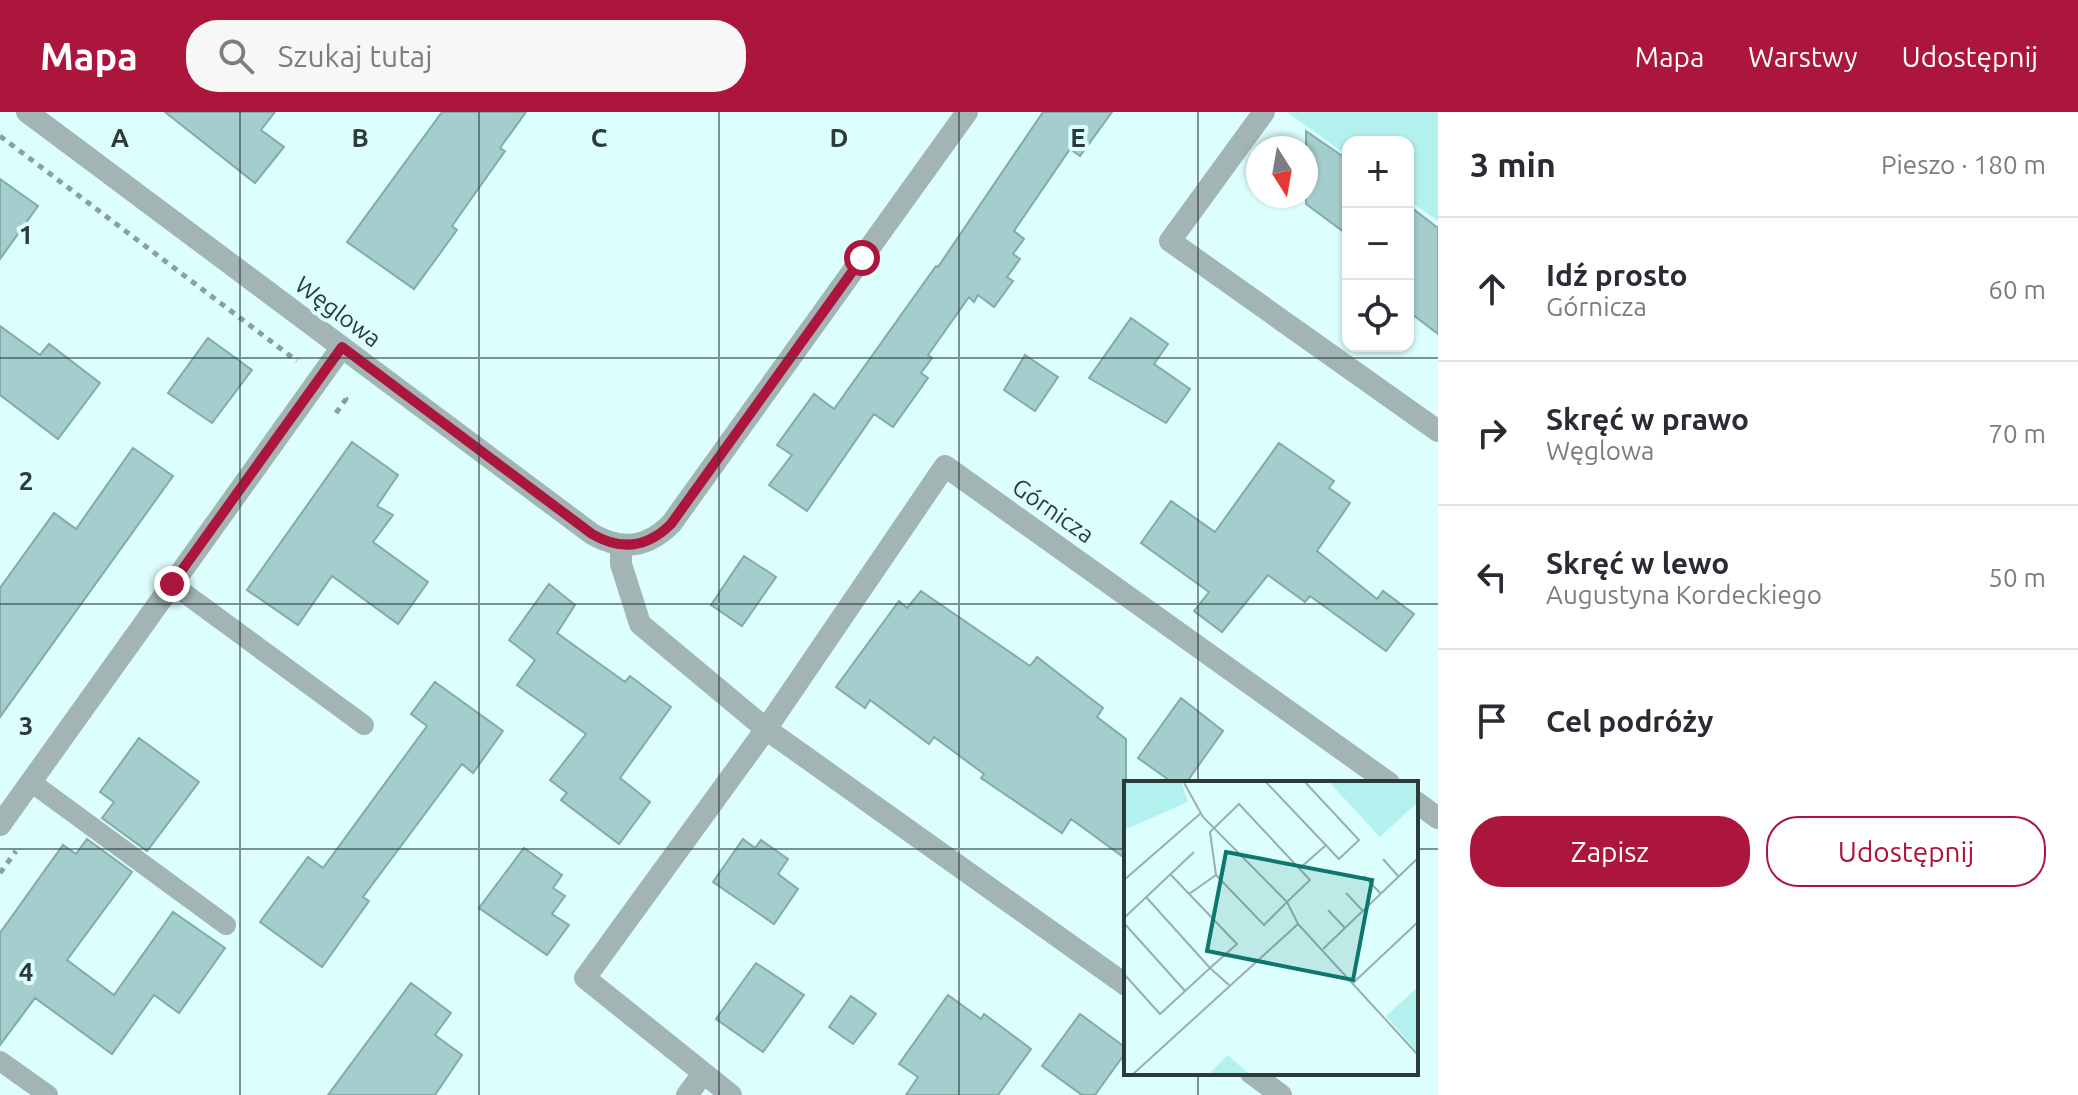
<!DOCTYPE html>
<html lang="pl">
<meta charset="utf-8">
<style>
:root{--surface:#fff;--page:#f7f7f7;--text:#2b2b33;--muted:#7c7c81;--line:#e1e1e2;--accent:#ac163d}
body{margin:0;font-family:Ubuntu,sans-serif;background:var(--page);color:var(--text)}
.controls{position:absolute;right:24px;top:24px;display:grid;overflow:hidden;border-radius:16px;box-shadow:0 2px 6px #0004}
.controls button{width:72px;height:72px;display:grid;place-items:center;padding:0;border:0;border-bottom:2px solid var(--line);background:var(--surface);color:var(--text);font:40px sans-serif}
.compass{position:absolute;left:1246px;top:24px;width:72px;height:72px;border-radius:50%;background:var(--surface);box-shadow:0 2px 6px #0004;rotate:169deg}
.stop{position:absolute;width:24px;height:24px;margin:-18px;border:6px solid #ac163d;border-radius:50%;background:#fff}
.stop.end{background:#ac163d;border-color:#fff;box-shadow:0 2px 8px #0008}
.list{margin:0;padding:0;list-style:none}
h2{display:flex;justify-content:space-between;align-items:center;height:104px;margin:0;padding:0 32px;font-size:34px}
h2 small{font-size:26px;font-weight:400;color:var(--muted)}
.list li{display:grid;grid-template-columns:52px 1fr auto;gap:24px;align-items:center;box-sizing:border-box;height:144px;padding:0 32px;border-top:2px solid var(--line)}
.list b{display:block;font-size:30px;white-space:nowrap}
.list p{margin:0;font-size:26px;white-space:nowrap;color:var(--muted)}
.list em{font-size:26px;font-style:normal;color:var(--muted)}
.actions{display:flex;gap:16px;padding:24px 32px}
.actions a{flex:1;padding:18px 0;border:2px solid var(--accent);border-radius:32px;text-align:center;font-size:28px;color:var(--accent)}
.actions .main{background:var(--accent);color:#fff}
.icon{flex:none;width:44px;height:44px;fill:none;stroke:currentColor;stroke-width:2;stroke-linecap:round;stroke-linejoin:round}
.map{position:relative;flex:none;width:1438px;height:983px;overflow:hidden}
header{display:flex;align-items:center;gap:48px;box-sizing:border-box;height:112px;padding:0 40px;background:var(--accent);color:#fff}
header strong{font-size:38px}
nav{display:flex;gap:44px;margin-inline-start:auto;font-size:28px}
.search{width:560px;height:72px;background:var(--page);display:flex;align-items:center;gap:20px;box-sizing:border-box;padding:0 28px;border-radius:32px;color:var(--muted);font-size:30px}
main{display:flex}
aside{flex:1;background:var(--surface)}
.map>svg:first-child{display:block}
.green{fill:#b3f1ef}
.building{fill:#a4cecd;stroke:#82abaa;stroke-width:2}
.lines{fill:none;stroke-linecap:round;stroke-linejoin:round}
.path{stroke:#87a1a0;stroke-width:5;stroke-dasharray:6 6;stroke-linecap:butt}
.service{stroke:#a2b4b3;stroke-width:20}
.minor{stroke:#a2b4b3;stroke-width:22}
.route{stroke:#ac163d;stroke-width:10}
.grid{fill:none;stroke:#2a3b3a;stroke-width:2;stroke-opacity:0.55}
.labels{text-anchor:middle;stroke-width:8;stroke-linejoin:round;paint-order:stroke}
.street-label{font-size:24px;fill:#2a3b3a;stroke:#dcfefd}
.inset-road{fill:none;stroke:#95b0af;stroke-width:2}
.view{fill:#0f766e;fill-opacity:0.15;stroke:#0f766e;stroke-width:4}
.inset-edge{fill:none;stroke:#2a3b3a;stroke-width:4}
.grid-label{font-size:26px;text-anchor:middle;font-weight:bold;fill:#2a3b3a;stroke:#dcfefd;stroke-width:8;stroke-linejoin:round;paint-order:stroke}
</style>
<header>
<strong>Mapa</strong>
<div class="search"><svg class="icon" aria-label="search" viewBox="0 0 24 24"><circle cx="10" cy="10" r="6"/><path d="M15 15l6 6"/></svg>Szukaj tutaj</div>
<nav><a>Mapa</a><a>Warstwy</a><a>Udostępnij</a></nav>
</header>
<main>
<div class="map">
<svg width="1438" height="983" viewBox="0 0 1438 983">
<rect width="100%" height="100%" fill="#dcfefd"/>
<path class="green" d="M1287 0H1438V109L1408 88V30H1348V44Z"/>
<path class="building" d="M165 0H275L261 18 284 35 255 71Z
M442 0H526L500 36 505 39 452 114 457 118 414 177 347 130Z
M1043 0H1112L1080 44 1070 37 1014 119 1024 127 1013 142 1020 147 1007 165 1013 169 994 195 978 183 974 190 969 185 928 243 932 246 921 261 928 266 893 315 874 302 807 399 769 373 792 343 777 333 814 282 834 297 936 154 938 155Z
M1306 19 1348 48V123L1306 92Z
M0 67 38 94 0 147Z
M1408 93 1438 116V222L1408 199Z
M1131 206 1168 232 1154 252 1190 277 1166 311 1089 266Z
M0 214 40 243 49 232 100 271 58 327 0 283Z
M208 226 252 258 212 311 168 281Z
M1025 243 1058 265 1035 299 1004 278Z
M352 330 398 363 377 394 393 403 373 430 428 470 398 512 332 464 298 513 247 478Z
M1279 331 1334 369 1329 376 1350 391 1317 439 1377 487 1383 479 1414 502 1386 539 1310 484 1305 490 1268 463 1222 520 1194 499 1209 480 1141 431 1171 389 1215 420Z
M133 336 173 364 0 605V476L54 401 76 417Z
M744 444 776 465 742 514 711 493Z
M549 472 575 493 557 521 625 570 630 564 671 595 620 666 650 690 619 732 561 688 567 681 550 668 586 622 517 573 535 548 509 528Z
M921 479 1030 554 1037 545 1103 596 1097 605 1126 627V747L1071 707 1062 721 981 666 984 662 934 625 929 632 870 588 865 596 836 575 899 489 907 496Z
M435 570 503 619 473 661 462 652 363 785 369 789 322 855 260 810 308 745 323 756 427 614 411 602Z
M1181 586 1223 619 1186 671H1173L1138 646Z
M139 626 199 670 147 739 102 706 114 690 100 680Z
M87 727 132 760 67 848 114 883 173 800 225 836 179 901 154 883 112 942 35 886 0 933V821L63 733 76 742Z
M743 727 755 736 761 728 788 747 778 762 798 777 774 812 713 770Z
M524 736 562 763 553 776 565 784 552 802 569 813 547 843 479 796Z
M756 851 804 883 763 940 716 907Z
M411 871 451 901 435 923 462 943 435 983H328Z
M948 883 981 907 984 902 1031 937 998 983H906L918 965 899 952Z
M851 884 876 902 853 932 829 915Z
M1080 902 1126 936V940L1095 983H1082L1042 954Z"/>
<g class="lines">
<path class="path" d="M0 24 297 249
M336 301 346 287 343 285
M0 761 16 739"/>
<path class="service" d="M172 472 364 613
M31 670 226 813
M0 949 48 983"/>
<path class="minor" d="M27 0 592 422C622 439 647 436 671 412L967 0
M1264 0 1170 129 1438 319
M621 434V452L640 512 766 617 585 866 731 983
M1416 690 1438 706
M0 713 342 235
M1126 873 766 617 945 354 1389 671
M1251 961 1281 983
M687 983 702 963"/>
</g>
<g class="lines">
<path class="route" d="M172 472 342 235 592 422C621 439 647 436 671 412L862 146"/>
</g>
<path class="grid" d="M240 0V983M479 0V983M719 0V983M959 0V983M1198 0V671M0 246H1438M0 492H1438M0 737H1126M1416 737H1438M1198 961V983"/>
<g class="labels">
<g class="street-label">
<text transform="translate(338 200) rotate(37)" y="8">Węglowa</text>
<text transform="translate(1053 399) rotate(35)" y="8">Górnicza</text>
</g>
</g>
<g transform="translate(1124 669)">
<rect width="294" height="294" fill="#dcfefd"/>
<path d="M0 0H57L64 21 0 49ZM204 0H294V21L256 56ZM294 206V272L262 235ZM104 274 124 292 167 294H84Z" fill="#b3f1ef"/>
<path class="inset-road" d="M59 0 79 36 163 121 140 144 92 94M141 0 215 78 235 59 180 0M259 78 275 96M176 87 201 65M92 94 86 51 115 23 186 99 163 121 174 143M240 95 257 113M0 99 77 32M222 112 239 130M65 113 92 94M22 116 86 187 113 163 47 94M204 129 221 147M0 137 70 71M0 142 61 210M174 143 294 274M199 168 294 77M0 193 36 233 86 187 105 204M229 202 294 141M8 294 174 143"/>
<path class="view" d="M102 71 248 99 229 199 83 170Z"/>
<rect width="294" height="294" class="inset-edge"/>
</g>
<g class="grid-label">
<text x="120" y="35">A</text>
<text x="360" y="35">B</text>
<text x="599" y="35">C</text>
<text x="839" y="35">D</text>
<text x="1078" y="35">E</text>
<text x="26" y="132">1</text>
<text x="26" y="378">2</text>
<text x="26" y="623">3</text>
<text x="26" y="869">4</text>
</g>
</svg>
<div class="controls">
<button>+</button>
<button>−</button>
<button><svg class="icon" aria-label="locate" viewBox="0 0 24 24"><circle cx="12" cy="12" r="6"/><path d="M12 2v4M12 18v4M2 12h4M18 12h4"/></svg></button>
</div>
<svg class="compass" viewBox="-18 -18 36 36"><path d="M0-13l5 13h-10z" fill="#e53935"/><path d="M0 13l5-13h-10z" fill="#7c7c81"/></svg>
<div class="stop" style="left:862px;top:146px"></div>
<div class="stop end" style="left:172px;top:472px"></div>
</div>
<aside>
<h2>3 min<small>Pieszo · 180 m</small></h2>
<ul class="list">
<li><svg class="icon" aria-label="ahead" viewBox="0 0 24 24"><path d="M12 20V5M6 11l6-6 6 6"/></svg><div><b>Idź prosto</b><p>Górnicza</p></div><em>60 m</em></li>
<li><svg class="icon" aria-label="right" viewBox="0 0 24 24"><path d="M7 20v-9h11M14 6l5 5-5 5"/></svg><div><b>Skręć w prawo</b><p>Węglowa</p></div><em>70 m</em></li>
<li><svg class="icon" aria-label="left" viewBox="0 0 24 24"><path d="M17 20v-9H6M10 6l-5 5 5 5"/></svg><div><b>Skręć w lewo</b><p>Augustyna Kordeckiego</p></div><em>50 m</em></li>
<li><svg class="icon" aria-label="arrive" viewBox="0 0 24 24"><path d="M6 21V4h12l-3 4 3 4H6"/></svg><div><b>Cel podróży</b></div></li>
</ul>
<div class="actions"><a class="main">Zapisz</a><a>Udostępnij</a></div>
</aside>
</main>
